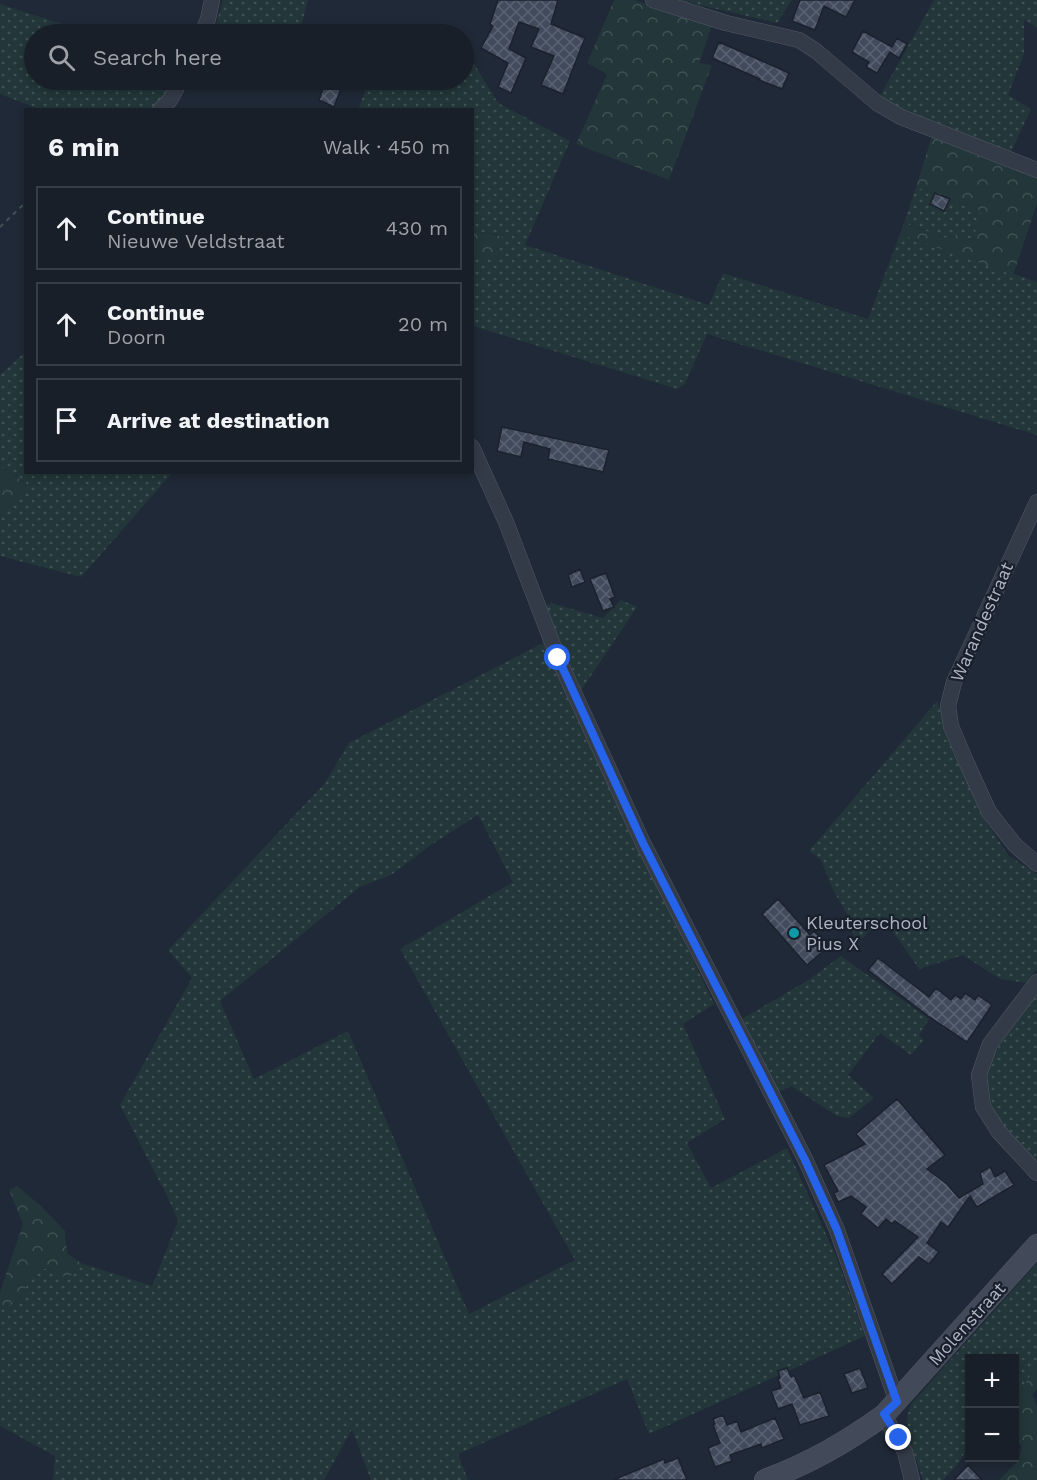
<!DOCTYPE html>
<meta charset="utf-8">
<style>
:root{--surface:#181f29;--page:#252c35;--text:#f1f3f6;--muted:#9fa2a8;--line:#363d46}
body{margin:0;font-family:"Work Sans",sans-serif;background:var(--page);color:var(--text)}
.controls{position:absolute;right:18px;bottom:18px;display:grid;overflow:hidden;border-radius:0px;box-shadow:0 3px 9px #0003}
.controls button{width:54px;height:54px;display:grid;place-items:center;padding:0;border:0;border-bottom:2px solid var(--line);background:var(--surface);color:var(--text);font:30px sans-serif}
.stop{position:absolute;width:18px;height:18px;margin:-14px;border:4px solid #2563eb;border-radius:50%;background:#fff}
.stop.end{background:#2563eb;border-color:#fff;box-shadow:0 2px 6px #0008}
.list{margin:0;padding:0;list-style:none}
h2{display:flex;justify-content:space-between;align-items:center;height:78px;margin:0;padding:0 24px;font-size:26px}
h2 small{font-size:20px;font-weight:400;color:var(--muted)}
.list li{display:grid;grid-template-columns:39px 1fr auto;gap:18px;align-items:center;box-sizing:border-box;height:84px;margin:0 12px 12px;padding:0 12px;border:2px solid var(--line);border-radius:0px}
.list b{display:block;font-size:22px;white-space:nowrap}
.list p{margin:0;font-size:20px;white-space:nowrap;color:var(--muted)}
.list em{font-size:20px;font-style:normal;color:var(--muted)}
.icon{flex:none;width:33px;height:33px;fill:none;stroke:currentColor;stroke-width:2;stroke-linecap:round;stroke-linejoin:round}
.map{position:relative;flex:none;width:1037px;height:1480px;overflow:hidden}
.search{position:absolute;background:var(--surface);box-shadow:0 3px 9px #0003;left:24px;top:24px;width:450px;height:66px;display:flex;align-items:center;gap:15px;box-sizing:border-box;padding:0 21px;border-radius:33px;color:var(--muted);font-size:22px}
.panel{position:absolute;background:var(--surface);box-shadow:0 3px 9px #0003;left:24px;top:108px;width:450px;height:366px;border-radius:0px}
.map>svg:first-child{display:block}
.grass{fill:url(#grass-dots);fill-rule:evenodd}
.forest{fill:url(#forest-crowns)}
.building{fill:url(#building-cross-hatch);stroke:#1b222e;stroke-width:1.5}
.lines{fill:none;stroke-linecap:round;stroke-linejoin:round}
.street-casing{stroke:#515865;stroke-width:16}
.secondary-casing{stroke:#515865;stroke-width:22}
.path{stroke:#405256;stroke-width:2;stroke-dasharray:4.5 4.5;stroke-linecap:butt}
.street{stroke:#343b48;stroke-width:15}
.secondary{stroke:#424a5a;stroke-width:21}
.route{stroke:#2563eb;stroke-width:8}
.culture-dot{fill:#0f9aa8;stroke:#19202c;stroke-width:2}
.labels{text-anchor:middle;stroke-width:4.5;stroke-linejoin:round;paint-order:stroke}
.street-label{font-size:18px;fill:#aeb5c4;stroke:#19202c}
.poi-label{font-size:18px;fill:#aeb5c4;stroke:#19202c;text-anchor:start}
</style>
<div class="map">
<svg width="1037" height="1480" viewBox="0 0 1037 1480">
<defs>
<pattern id="grass-dots" width="8" height="8" patternUnits="userSpaceOnUse" patternTransform="scale(1.5)"><rect width="8" height="8" fill="#233639"/><path d="M2 2h.1M6 6h.1" fill="none" stroke="#405154" stroke-width="1.8" stroke-linecap="round"/></pattern>
<pattern id="forest-crowns" width="20" height="18" patternUnits="userSpaceOnUse" patternTransform="scale(1.5)"><rect width="20" height="18" fill="#233639"/><path d="M2 6a3 3 0 1 1 6 0M12 15a3 3 0 1 1 6 0" fill="none" stroke="#405154"/></pattern>
<pattern id="building-cross-hatch" width="8" height="8" patternUnits="userSpaceOnUse" patternTransform="scale(1.5)"><rect width="8" height="8" fill="#414b5c"/><path d="M0 0l8 8M0 8l8-8" fill="none" stroke="#5a6372"/></pattern>
</defs>
<rect width="100%" height="100%" fill="#202937"/>
<path class="grass" d="M223 0H308L299 34H219L214 32Z
M678 0H792L777 23Z
M934 0H1037V27L1024 20V54L1008 95 1031 109 1011 152 897 109 880 96Z
M0 4 93 34H34V80H176L152 109H39L0 94Z
M464 56 471 59 498 103 570 141 525 245 709 305 723 273 868 319 900 234 1037 282V435L707 334 685 384 677 389 473 326 474 255 502 235 473 231 472 110H358L369 80H464Z
M916 187 982 211 973 240 954 241 904 223Z
M25 352 26 472 172 473 81 577 0 556V516L27 484 0 465V375Z
M621 600 637 607 580 692 545 606 551 603 603 618Z
M545 642 628 824 714 1004 683 1024 725 1119 687 1143 711 1188 787 1148 835 1254 865 1336 649 1434 627 1379 458 1454 468 1480H371L352 1429 324 1480H53L55 1456 0 1426V1304L8 1306 18 1302 33 1272 40 1268 53 1270 68 1279 81 1263 152 1286 178 1221 169 1200 120 1105 192 978 168 950 325 783 349 743ZM478 815 513 882 400 949 575 1260 469 1314 348 1031 254 1079 220 1001 360 887 391 875 431 845Z
M937 701 963 773 982 816 1009 856 1037 874V969L1026 983 1000 979 963 955 919 969 882 916C873 924 867 935 857 943L850 928 848 916 833 890 821 860 809 851Z
M841 956 929 1019 919 1035 924 1040 911 1055 880 1033 848 1075 874 1098 849 1118 837 1116 791 1086 779 1092 740 1020 810 979Z
M1037 995V1164C1023 1147 998 1125 990 1106 973 1065 1015 1025 1037 995Z
M1037 1263V1366L1015 1398 1014 1358H970L969 1446 957 1465 943 1480H923C916 1456 899 1426 912 1403Z"/>
<path class="forest" d="M614 0H634L712 26 699 63 712 65 669 180 576 144 607 74 587 63Z
M932 136 1037 176V204L1013 275 900 234 904 223 954 241 956 233 973 240 981 211 916 187Z
M473 231 502 236 497 261 474 255 473 260Z
M0 465 27 484 0 516Z
M17 1186 41 1206 65 1231 67 1253 81 1263 68 1279 53 1270 40 1268 33 1273 18 1302 8 1306 0 1304V1292L23 1224 9 1190Z
M1037 1366V1389L1032 1394 1037 1406V1480H999L1017 1462 1022 1448 1015 1434V1398Z"/>
<path class="building" d="M498 0H558L551 24 585 38 563 94 541 85 554 56 531 47 539 29 519 22 509 49 526 58 511 93 498 87 508 63 481 48 493 26 490 24Z
M800 0H855L846 17 824 6 815 30 792 21Z
M863 31 892 47 897 38 907 44 899 58 890 52 877 73 866 67 869 62 852 52Z
M719 42 789 73 782 89 759 80 760 79 712 58Z
M326 80H344L334 107 319 100Z
M935 193 950 199 944 211 930 204Z
M502 427 609 450 603 472 548 459 550 449 524 442 521 457 497 451Z
M580 569 585 582 572 587 568 575Z
M606 573 615 597 610 599 614 607 603 611 590 579Z
M778 899 810 935 814 931 828 947 807 965 762 914Z
M878 958 929 997 936 988 951 1000 955 995 961 999 965 993 975 1000 978 995 992 1005 967 1042 928 1016 868 970Z
M897 1099 945 1155 927 1169 947 1184 959 1198 983 1184 980 1173 990 1167 995 1177 1005 1171 1014 1185 977 1207 970 1196 948 1227 941 1222 927 1243 939 1252 929 1264 919 1257 892 1284 882 1274 918 1237 895 1221 892 1224 886 1219 878 1228 861 1214 866 1207 851 1196 838 1202 834 1193 838 1191 824 1165 865 1144 856 1134Z
M787 1368 791 1377 794 1375 804 1398 820 1392 829 1416 800 1425 792 1404 778 1409 771 1391 781 1388 778 1379 780 1378 778 1371Z
M860 1368 868 1388 852 1393 844 1374Z
M723 1415 727 1425 737 1421 741 1432 775 1418 784 1439 762 1448 761 1444 730 1455 732 1461 715 1467 708 1448 720 1443 713 1425 715 1424 713 1419Z
M678 1458 687 1480H613L664 1459 665 1463Z
M968 1465 982 1480H954Z"/>
<g class="lines">
<g class="street-casing">
<path id="street" d="M653 0 726 23 799 40 816 51 877 103 901 117 1037 170
M202 34 208 19 212 0
M160 110 170 100 181 80
M472 447 506 522 558 658 643 843 805 1159 837 1230 897 1402
M1037 502 954 682 948 706 951 726 964 757 989 812 1015 845 1037 864
M1037 982 990 1044 979 1075 983 1107 999 1132 1037 1173
M884 1415 905 1452 912 1480"/>
</g>
<g class="secondary-casing">
<path id="secondary" d="M765 1480C810 1463 845 1443 884 1415L1037 1245"/>
</g>
<path class="path" d="M0 227 26 202"/>
<use href="#street" class="street"/>
<use href="#secondary" class="secondary"/>
</g>
<g class="lines">
<path class="route" d="M558 658 643 843 805 1160 837 1230 897 1402 884 1414 899 1438"/>
</g>
<circle class="culture-dot" cx="794" cy="933" r="6"/>
<g class="labels">
<g class="street-label">
<text transform="translate(982 622) rotate(-66)" y="6">Warandestraat</text>
<text transform="translate(967 1324) rotate(-48)" y="6">Molenstraat</text>
</g>
<g class="poi-label">
<text x="806" y="929">Kleuterschool<tspan x="806" dy="21">Pius X</tspan></text>
</g>
</g>
</svg>
<div class="controls">
<button>+</button>
<button>−</button>
</div>
<div class="stop" style="left:558px;top:658px"></div>
<div class="stop end" style="left:899px;top:1438px"></div>
<div class="search"><svg class="icon" aria-label="search" viewBox="0 0 24 24"><circle cx="10" cy="10" r="6"/><path d="M15 15l6 6"/></svg>Search here</div>
<section class="panel">
<h2>6 min<small>Walk · 450 m</small></h2>
<ul class="list">
<li><svg class="icon" aria-label="ahead" viewBox="0 0 24 24"><path d="M12 20V5M6 11l6-6 6 6"/></svg><div><b>Continue</b><p>Nieuwe Veldstraat</p></div><em>430 m</em></li>
<li><svg class="icon" aria-label="ahead" viewBox="0 0 24 24"><path d="M12 20V5M6 11l6-6 6 6"/></svg><div><b>Continue</b><p>Doorn</p></div><em>20 m</em></li>
<li><svg class="icon" aria-label="arrive" viewBox="0 0 24 24"><path d="M6 21V4h12l-3 4 3 4H6"/></svg><div><b>Arrive at destination</b></div></li>
</ul>
</section>
</div>
